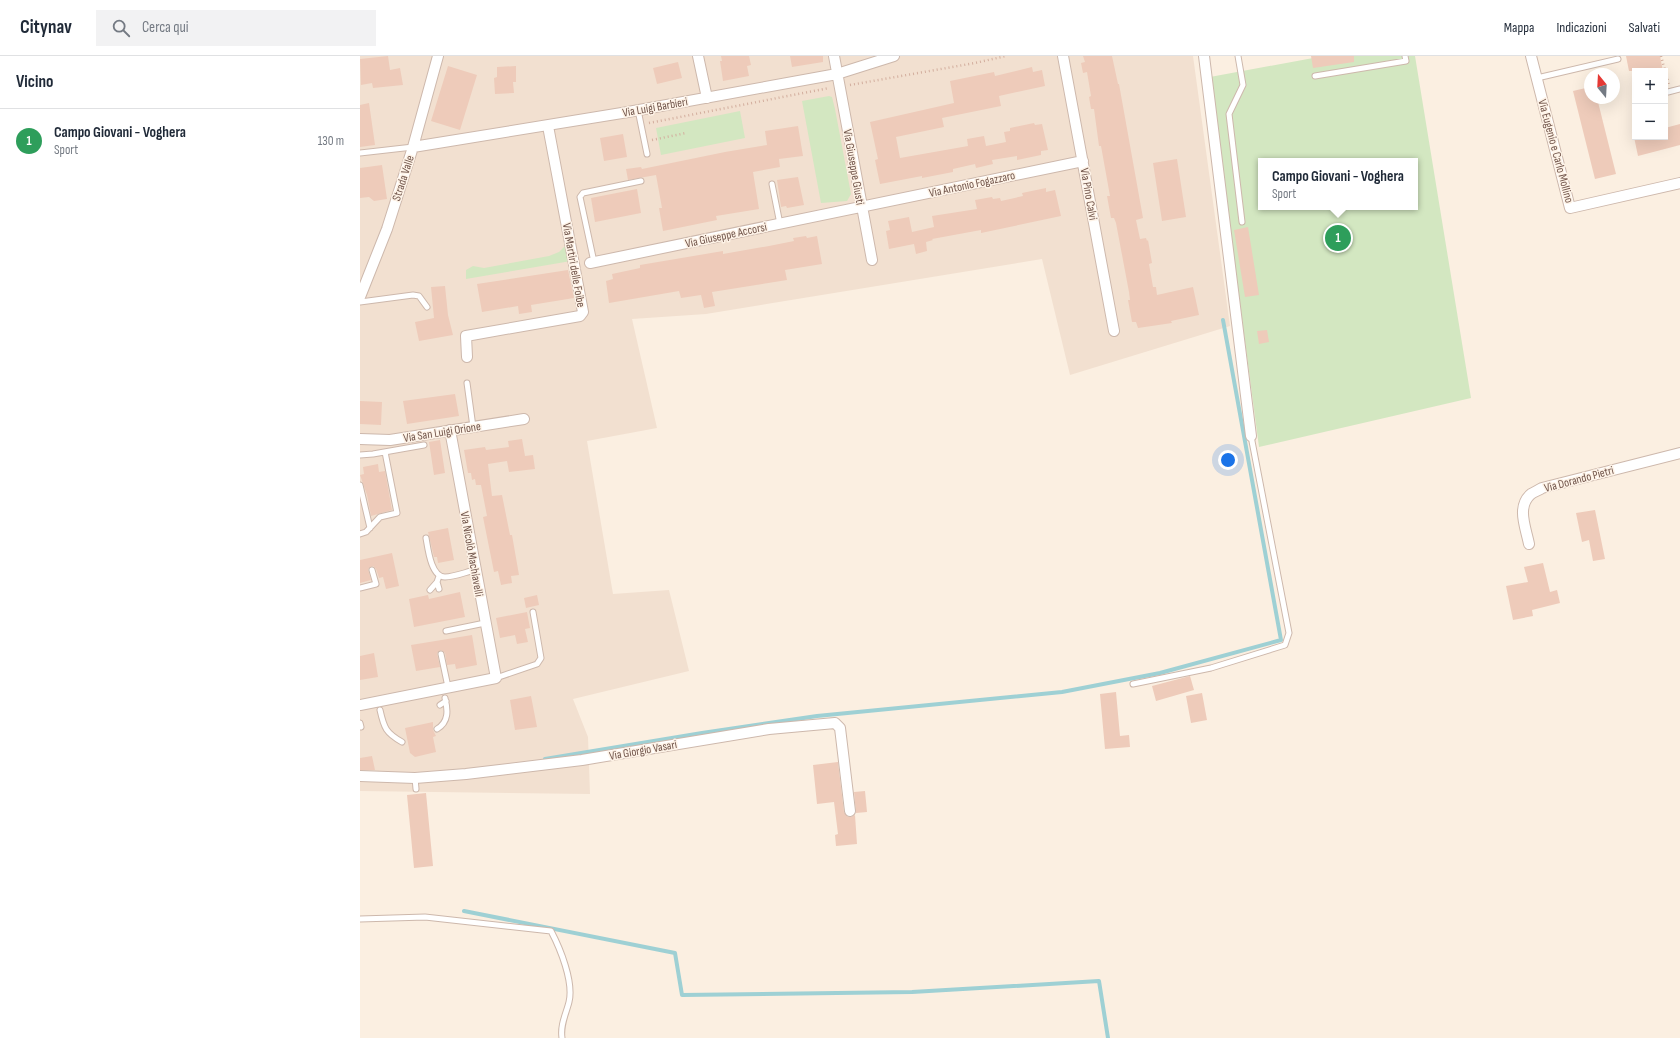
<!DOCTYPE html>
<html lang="it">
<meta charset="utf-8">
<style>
:root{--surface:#fff;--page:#f2f2f3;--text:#1f2937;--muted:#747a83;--line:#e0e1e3;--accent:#0f766e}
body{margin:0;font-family:"Sofia Sans Condensed",sans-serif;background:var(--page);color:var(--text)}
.controls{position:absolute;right:12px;top:12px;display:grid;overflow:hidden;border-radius:0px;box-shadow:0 4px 16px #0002}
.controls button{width:36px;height:36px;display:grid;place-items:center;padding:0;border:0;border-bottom:1px solid var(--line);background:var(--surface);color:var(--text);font:20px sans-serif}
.compass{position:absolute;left:1224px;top:12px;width:36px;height:36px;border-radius:50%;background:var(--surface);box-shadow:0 4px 16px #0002;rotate:342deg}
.you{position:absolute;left:868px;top:404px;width:14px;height:14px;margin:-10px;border:3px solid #fff;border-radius:50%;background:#1a73e8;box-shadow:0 0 0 6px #1a73e833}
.badge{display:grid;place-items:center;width:26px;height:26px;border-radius:50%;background:var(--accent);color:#fff;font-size:13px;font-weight:700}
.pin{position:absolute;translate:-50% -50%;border:2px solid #fff;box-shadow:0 1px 4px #0006}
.popup{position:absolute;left:898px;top:102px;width:160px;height:52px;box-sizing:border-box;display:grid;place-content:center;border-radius:0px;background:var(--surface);filter:drop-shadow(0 1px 3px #0005);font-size:13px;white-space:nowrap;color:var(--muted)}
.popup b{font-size:15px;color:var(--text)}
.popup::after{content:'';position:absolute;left:50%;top:100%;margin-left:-8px;border:8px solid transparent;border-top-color:var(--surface)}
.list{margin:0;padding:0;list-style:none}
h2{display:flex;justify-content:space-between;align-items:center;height:52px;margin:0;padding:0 16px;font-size:17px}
h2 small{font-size:13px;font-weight:400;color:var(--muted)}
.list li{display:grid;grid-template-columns:26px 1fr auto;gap:12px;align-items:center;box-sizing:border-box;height:64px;padding:0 16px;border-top:1px solid var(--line)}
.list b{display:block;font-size:15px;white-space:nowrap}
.list p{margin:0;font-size:13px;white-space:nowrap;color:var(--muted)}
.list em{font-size:13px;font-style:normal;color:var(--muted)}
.icon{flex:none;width:22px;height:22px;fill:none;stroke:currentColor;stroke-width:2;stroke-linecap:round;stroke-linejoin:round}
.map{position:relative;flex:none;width:1320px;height:982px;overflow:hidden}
header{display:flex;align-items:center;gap:24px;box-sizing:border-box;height:56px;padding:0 20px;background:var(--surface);border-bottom:1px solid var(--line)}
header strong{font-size:19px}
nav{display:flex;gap:22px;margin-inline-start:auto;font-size:14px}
.search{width:280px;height:36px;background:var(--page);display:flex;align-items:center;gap:10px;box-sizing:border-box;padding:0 14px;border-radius:0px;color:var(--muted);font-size:15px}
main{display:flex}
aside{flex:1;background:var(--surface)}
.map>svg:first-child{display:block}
.residential{fill:#f2e0d0}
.green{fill:#d3e7c1;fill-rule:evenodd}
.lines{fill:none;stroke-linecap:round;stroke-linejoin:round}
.stream{stroke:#9ed0d4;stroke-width:4}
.building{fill:#eecbba}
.lane-casing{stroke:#cdb8ac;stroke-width:7}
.street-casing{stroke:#cdb8ac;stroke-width:12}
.path{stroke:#d3ae9e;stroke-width:2.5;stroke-dasharray:1 3;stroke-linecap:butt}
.lane{stroke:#fff;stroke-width:5}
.street{stroke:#fff;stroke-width:10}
.labels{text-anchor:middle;stroke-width:3;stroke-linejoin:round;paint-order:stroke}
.street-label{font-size:12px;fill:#70544a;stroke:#fef3e7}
</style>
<header>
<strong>Citynav</strong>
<div class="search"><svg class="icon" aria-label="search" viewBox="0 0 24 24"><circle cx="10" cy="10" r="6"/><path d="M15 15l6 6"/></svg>Cerca qui</div>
<nav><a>Mappa</a><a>Indicazioni</a><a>Salvati</a></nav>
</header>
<main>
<aside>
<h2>Vicino<small></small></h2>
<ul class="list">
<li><span class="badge" style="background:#2e9e5b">1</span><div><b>Campo Giovani - Voghera</b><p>Sport</p></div><em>130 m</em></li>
</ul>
</aside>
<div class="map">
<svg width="1320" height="982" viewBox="0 0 1320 982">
<rect width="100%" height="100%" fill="#fbefe1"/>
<path class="residential" d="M0 0H833L870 270 710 319 682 203 346 258 272 263 297 372 227 385 253 538 309 534 329 615 213 643 228 681 230 738 0 735Z"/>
<path class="green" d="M964 0H1055L1111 342 899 391 850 21ZM901 105H1055V151H901Z
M469 40 472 41 475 53 491 138 487 145 461 147 442 45Z
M380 55 385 82 301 99 296 72Z
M207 188 211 205 106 223V214L113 210 124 212 189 200 199 196Z"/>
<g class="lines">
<path class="stream" d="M185 703 342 677 457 660 702 636 800 617 921 584 863 264
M104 855 315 897 322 939 552 936 739 925 748 982"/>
</g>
<path class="building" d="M28 0 30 14 40 12 43 29 13 32 12 27 1 29 0 3Z
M361 0H389L391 9 387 10 389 20 363 25 360 5H362Z
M430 0H463V6L432 11Z
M723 0H752L758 28H759L783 162 776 164 780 183 786 182 787 185 788 184 792 207 789 208 793 231H796L797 239 833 231 839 259 811 265 812 267 778 272 776 266H772L768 244H770L769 236 756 167 754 162H751L747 140H750L741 90H739L734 53H731L729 41 731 40 727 16 723 17 721 7 725 6Z
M951 0H994V6L953 12Z
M1266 0H1300L1303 15H1269Z
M318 6 322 22 297 28 293 12Z
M88 10 117 19 100 74 71 65Z
M156 10V26H153L154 37 135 38 134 22 137 21V11Z
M672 11 673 16 682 14 685 30 639 40 641 50 582 62 584 71 536 81 540 102 608 90 607 83 624 80 626 90 646 86 644 76 650 75V72L674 67 675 69 682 68 688 94 681 95V99L657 104V100L632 104 633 108 616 112 615 108 593 113V116L562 122V120L520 128 515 104 518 103 510 66 594 47 590 25 634 16 635 20Z
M1230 31V42H1237L1256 118 1235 123 1213 35Z
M9 47 15 89 0 91V49Z
M1320 68V89L1278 100 1274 81H1305V72Z
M438 70 443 100 419 103 420 111 393 116 399 153 356 160 357 164 303 175 299 152H302L296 119 268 124 266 113 281 111 282 113 365 96 407 89 405 75Z
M263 78 267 101 244 105 240 82Z
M817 103 826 161 802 165 793 107Z
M22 109 27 143 14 145 9 141 0 142V112Z
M438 121 444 149 427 152 426 150 421 151 417 124Z
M686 132V136L695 134 701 160 621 177V174L572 183 573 184 566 186 567 195 556 198 554 188 529 193 526 175 530 174 528 165 549 161 552 176 574 171 572 160 617 153 615 144 632 141 633 143 640 142 641 145 663 140 662 137Z
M277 133 281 157 235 166 231 142Z
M888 171 899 239 885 241 874 174Z
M446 180 447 182 457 180 462 208 425 214 427 224 352 236 355 250 344 252 341 239 321 242 319 235 249 247 246 225 253 223 252 218 280 212V209L363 195V198L409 190 434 185 433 182Z
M208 214 214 242 171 249 172 256 159 258 158 250 122 256 117 228Z
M85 230 88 259 93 279 59 285 55 266 74 262 71 231Z
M907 274 909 286 899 288 897 275Z
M95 338 99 360 47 368 43 345Z
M0 345 22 346 21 369 0 368Z
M162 383 165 400 173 399 175 413 149 416 147 405 128 408 132 440 142 439 150 479H152L159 519 151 520 152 527 141 529 138 515 134 516 123 461 127 460 121 429H116L115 423 112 424 111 417H108L104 394 125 391 126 394 149 391 148 385Z
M80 384 85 417 74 419 69 386Z
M18 408 19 416 25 415 32 454 11 460 7 439 0 419 4 418 3 411Z
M1235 454 1245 503 1233 505 1229 484 1222 486 1216 457Z
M88 472 94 504 78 507 77 501H74L68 476Z
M32 497 39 530 26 533 23 521 19 522 16 513 13 510 8 513 11 524 0 527V504Z
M1183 507 1190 536 1197 534 1200 547 1172 554 1173 560 1153 564 1146 530 1168 526 1164 511Z
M100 536 105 561 54 571 49 543 68 539 69 543Z
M177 539 179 549 166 552 164 542Z
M167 556 170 572 165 573 168 586 157 588 155 579 140 582 136 562Z
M112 579 117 609 96 613 95 608 87 609 85 597 81 594 77 597 80 611 56 615 51 589Z
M14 597 18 621 0 624V600Z
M830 620 834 634 796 645 792 630Z
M756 636 760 680 769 679 770 691 745 693 740 638Z
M842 637 847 664 831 667 826 640Z
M171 640 177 671 155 674 150 644Z
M73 666V674L76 680 73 681 76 696 55 701 50 697 45 672Z
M12 700 15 714H0V702Z
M478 706 484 756 488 761H491L495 759 497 788 476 790 475 779 478 778 474 746 457 748 453 709Z
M505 735 507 756 496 757 494 736Z
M66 737 73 810 54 812 47 739Z"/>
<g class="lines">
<g class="lane-casing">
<path id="lane" d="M878 0 883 29 869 58 882 166
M955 20 1046 5 1045 0
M1177 22 1258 3
M1308 36 1320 33
M278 54 287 98
M0 97 53 91
M412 128 420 168
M234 206 220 141 223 137 281 125
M0 246 53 239 59 240 67 251
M107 327 113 371
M0 399 13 398 64 389
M0 429 10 472
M0 478 6 476 20 461 37 457 25 396
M66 482C68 493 71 521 85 521 94 521 106 516 115 514
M79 520 77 526 79 533
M0 532 16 528 12 514
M70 534 77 526
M86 575 125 567
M81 598 88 631
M136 622 177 608 181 602 173 556
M773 628 851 612 925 589 929 577 891 380
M80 649 86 645
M20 654C24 672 26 677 42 686
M0 667 1 671
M77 673C89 666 88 654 85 642
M55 722 56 733
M0 863 65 861 191 875C200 892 214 926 209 946 206 958 200 969 202 982"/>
</g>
<g class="street-casing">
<path id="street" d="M338 0 347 42
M474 0 512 204
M703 0 754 275
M844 0 891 380
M1171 0 1210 152 1320 127
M53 91 268 56 477 18 534 0
M230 207 723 105
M0 241 27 173 53 91 78 0
M107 301 106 280 220 260 223 256 188 70
M0 383 30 384 164 363
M1169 488C1166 472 1156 451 1171 438 1174 436 1179 434 1182 432L1320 397
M0 649 136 622 90 374
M0 720 55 722 106 718 222 704 409 673 475 667 480 672 490 755"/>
</g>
<path class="path" d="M1301 0 1309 29
M490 29 615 7 646 0
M289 67 469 32
M292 84 326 77"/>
<use href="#lane" class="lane"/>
<use href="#street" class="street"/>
</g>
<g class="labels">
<g class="street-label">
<text transform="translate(295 51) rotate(-10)" y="4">Via Luigi Barbieri</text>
<text transform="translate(1196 95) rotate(75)" y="4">Via Eugenio e Carlo Mollino</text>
<text transform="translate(494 111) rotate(80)" y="4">Via Giuseppe Giusti</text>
<text transform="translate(43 122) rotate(-72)" y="4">Strada Valle</text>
<text transform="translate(612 128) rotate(-12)" y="4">Via Antonio Fogazzaro</text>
<text transform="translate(729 138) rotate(80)" y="4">Via Pino Calvi</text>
<text transform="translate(366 179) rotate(-12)" y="4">Via Giuseppe Accorsi</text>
<text transform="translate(214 209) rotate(80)" y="4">Via Martiri delle Foibe</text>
<text transform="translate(82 376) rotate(-9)" y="4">Via San Luigi Orione</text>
<text transform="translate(1219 423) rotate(-15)" y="4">Via Dorando Pietri</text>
<text transform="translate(112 498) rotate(80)" y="4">Via Nicolò Machiavelli</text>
<text transform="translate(283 694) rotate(-10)" y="4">Via Giorgio Vasari</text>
</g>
</g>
</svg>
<div class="controls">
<button>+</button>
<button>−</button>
</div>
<svg class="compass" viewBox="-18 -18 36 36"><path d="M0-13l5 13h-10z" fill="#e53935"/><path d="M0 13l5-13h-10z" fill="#747a83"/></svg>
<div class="you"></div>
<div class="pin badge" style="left:978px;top:182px;background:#2e9e5b">1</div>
<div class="popup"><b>Campo Giovani - Voghera</b>Sport</div>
</div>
</main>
